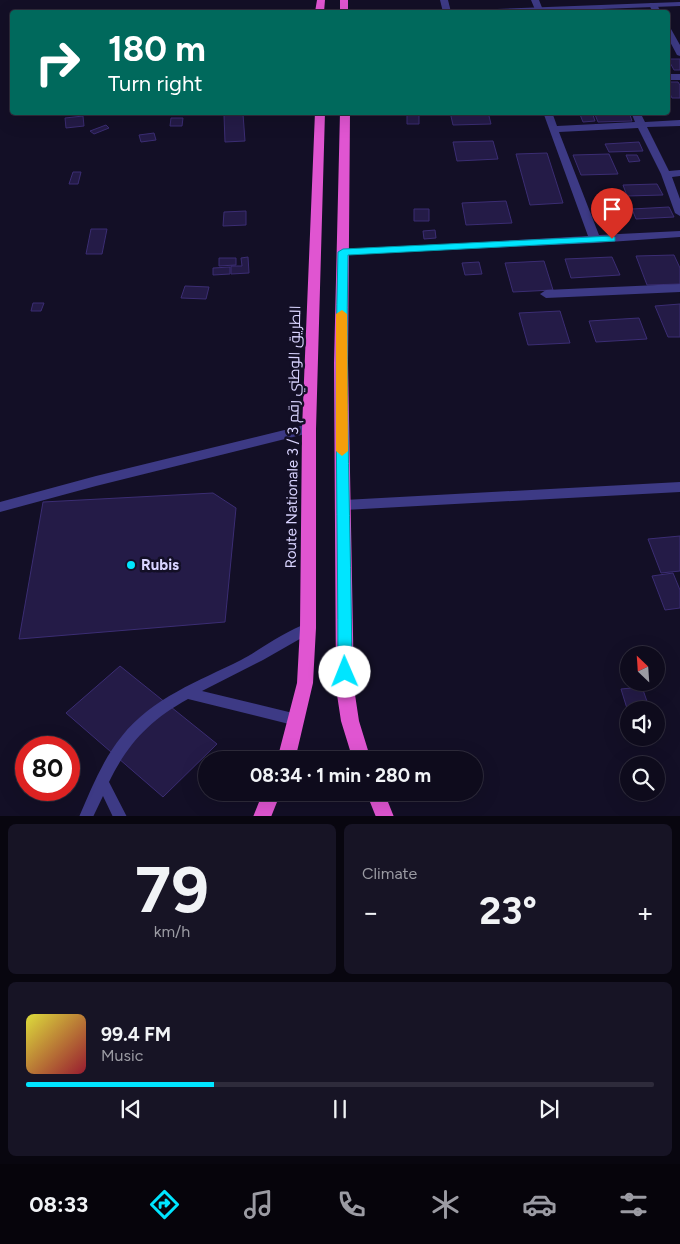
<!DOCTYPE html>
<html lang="en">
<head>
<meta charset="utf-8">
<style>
  :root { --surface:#0e0b1c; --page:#171425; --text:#f1f3f6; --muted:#9b9ba3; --line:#2e2b3b; --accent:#00e5ff }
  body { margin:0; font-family:Figtree,Cairo,sans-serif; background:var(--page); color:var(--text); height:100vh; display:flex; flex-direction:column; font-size:19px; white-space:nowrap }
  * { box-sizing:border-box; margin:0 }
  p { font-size:16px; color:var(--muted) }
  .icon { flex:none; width:28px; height:28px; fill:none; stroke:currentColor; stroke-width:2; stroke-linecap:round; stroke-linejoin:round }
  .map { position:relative; height:816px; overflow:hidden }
  .drawer { display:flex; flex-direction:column; gap:8px; padding:8px; background:#08060f; flex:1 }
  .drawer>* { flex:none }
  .hud { position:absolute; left:10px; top:10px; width:660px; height:105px; border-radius:5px; box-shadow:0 5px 20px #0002,0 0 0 1px var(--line); background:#00695c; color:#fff; overflow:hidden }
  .needle { width:32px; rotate:335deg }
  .buttons { position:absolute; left:620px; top:646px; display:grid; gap:10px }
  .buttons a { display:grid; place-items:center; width:45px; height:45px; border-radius:50%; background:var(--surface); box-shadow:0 5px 20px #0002,0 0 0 1px var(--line); font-size:25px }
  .speed { position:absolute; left:15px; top:736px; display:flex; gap:10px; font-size:25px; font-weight:700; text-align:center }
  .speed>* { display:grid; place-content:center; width:65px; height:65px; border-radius:50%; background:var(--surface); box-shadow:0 5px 20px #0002,0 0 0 1px var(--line); line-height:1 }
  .speed .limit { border:8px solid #d22; background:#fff; color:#111 }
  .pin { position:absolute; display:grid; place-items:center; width:42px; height:42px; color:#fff; margin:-51px -21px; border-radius:50% 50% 50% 0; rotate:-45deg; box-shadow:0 0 5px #0007 }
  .pin .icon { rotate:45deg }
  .me { position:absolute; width:55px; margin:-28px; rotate:359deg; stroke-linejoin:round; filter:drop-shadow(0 0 4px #0008) }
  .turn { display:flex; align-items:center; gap:18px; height:105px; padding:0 15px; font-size:22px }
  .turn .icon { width:65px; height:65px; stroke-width:2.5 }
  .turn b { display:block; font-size:35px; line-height:42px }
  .big { font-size:38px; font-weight:700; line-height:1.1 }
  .drawer .tile { flex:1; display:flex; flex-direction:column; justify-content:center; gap:8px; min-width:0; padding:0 18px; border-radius:8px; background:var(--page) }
  .drawer .dial { align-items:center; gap:0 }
  .dial b { font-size:65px; line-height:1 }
  .song { display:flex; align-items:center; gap:15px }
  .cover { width:60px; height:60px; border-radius:8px; background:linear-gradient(135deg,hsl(60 70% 55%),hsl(350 70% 35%)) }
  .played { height:5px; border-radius:2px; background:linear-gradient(90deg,var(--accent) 30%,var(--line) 30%) }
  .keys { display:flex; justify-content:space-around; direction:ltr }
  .heat { display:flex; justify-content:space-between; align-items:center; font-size:28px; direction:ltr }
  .drawer .tiles { flex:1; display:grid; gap:8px; grid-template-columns:1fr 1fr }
  .tile:last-child { grid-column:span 2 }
  .trip { position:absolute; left:198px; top:751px; width:285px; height:50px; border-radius:25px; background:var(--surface); box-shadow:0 5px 20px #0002,0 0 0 1px var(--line); font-weight:700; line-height:50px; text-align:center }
  .tab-bar { display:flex; height:80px; justify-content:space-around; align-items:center; background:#06040b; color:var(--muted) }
  .tab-bar .icon { width:35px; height:35px }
  .tab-bar .current { color:var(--accent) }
  .tab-bar b { font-size:22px; color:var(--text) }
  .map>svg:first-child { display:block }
  .building { fill:#241b47; stroke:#3b2d73 }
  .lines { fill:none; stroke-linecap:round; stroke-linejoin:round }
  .service { fill:#3d3a85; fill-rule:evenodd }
  .minor { fill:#3d3a85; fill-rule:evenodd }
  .tertiary { fill:#3d3a85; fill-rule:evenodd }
  .trunk { fill:#e055d1; fill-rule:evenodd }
  .route { fill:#00e5ff; stroke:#0095a6 }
  .slow { fill:#f59e0b }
  .poi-dot { fill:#00e5ff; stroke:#130f26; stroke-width:2 }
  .labels { text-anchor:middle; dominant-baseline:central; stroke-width:5; stroke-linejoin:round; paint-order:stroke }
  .street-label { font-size:15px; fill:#d9d4ff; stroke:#130f26 }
  .poi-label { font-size:15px; font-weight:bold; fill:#d9d4ff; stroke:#130f26; text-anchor:start }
</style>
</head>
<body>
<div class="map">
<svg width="680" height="817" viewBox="0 0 680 817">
  <rect width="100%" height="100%" fill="#130f26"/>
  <path class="building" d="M 668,59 L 680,59 L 680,70 L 674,70 Z
    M 668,82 L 678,82 L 680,85 L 680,98 L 672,98 L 668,90 Z
    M 407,112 L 419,112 L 419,124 L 407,124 Z
    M 450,112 L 488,112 L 491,124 L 453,125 Z
    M 579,112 L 592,112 L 595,121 L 583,122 Z
    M 594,112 L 629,112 L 632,121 L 598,122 Z
    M 243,114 L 245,141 L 225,142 L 224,115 Z
    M 83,116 L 84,126 L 66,128 L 65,118 Z
    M 171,118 L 183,118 L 182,126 L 170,126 Z
    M 106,125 L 109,128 L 94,134 L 90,131 Z
    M 154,133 L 156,140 L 141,142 L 139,135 Z
    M 493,141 L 498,159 L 457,161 L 453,142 Z
    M 639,142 L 643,151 L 609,152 L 605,144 Z
    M 547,153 L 563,203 L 530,205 L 516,154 Z
    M 609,154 L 618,174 L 581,175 L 573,155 Z
    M 626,155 L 637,155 L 640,161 L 629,162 Z
    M 73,172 L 81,172 L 78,184 L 69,184 Z
    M 657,184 L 663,195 L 627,196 L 623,185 Z
    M 506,201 L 512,223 L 466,225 L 462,203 Z
    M 669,207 L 674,217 L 636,219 L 632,209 Z
    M 414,209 L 429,209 L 429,221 L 414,221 Z
    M 246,211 L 246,225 L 223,226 L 224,212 Z
    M 91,229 L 107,229 L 102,254 L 86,254 Z
    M 435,230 L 436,238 L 424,239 L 423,231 Z
    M 674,255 L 680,268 L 680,284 L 647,285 L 636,256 Z
    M 248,257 L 249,273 L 231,274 L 231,266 L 242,266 L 241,258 Z
    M 612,257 L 620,275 L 571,278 L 565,259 Z
    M 219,258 L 236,258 L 236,265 L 219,266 Z
    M 544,261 L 553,290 L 513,292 L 505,263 Z
    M 479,262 L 482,274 L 465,275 L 462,263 Z
    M 230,267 L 230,274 L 213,275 L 213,268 Z
    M 185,286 L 209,287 L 206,299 L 181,298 Z
    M 33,303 L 44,303 L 41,311 L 31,311 Z
    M 680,304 L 680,337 L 668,337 L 655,306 Z
    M 560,311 L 570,343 L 528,345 L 519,313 Z
    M 639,318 L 647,339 L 596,342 L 589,321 Z
    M 213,493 L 236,508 L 225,622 L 19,639 L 43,502 Z
    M 680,536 L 680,571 L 661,573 L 648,539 Z
    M 673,573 L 680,590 L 680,608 L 665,610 L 652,576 Z
    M 120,666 L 217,744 L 163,797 L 66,713 Z
    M 642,687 L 650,710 L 629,710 L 629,715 L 621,689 Z"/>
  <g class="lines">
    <path class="service" d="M 308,623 L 312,624 L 314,628 L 312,632 L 263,660 L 202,691 L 297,714 L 301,716 L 303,720 L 301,724 L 297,726 L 188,699 C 150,720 128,743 109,782 L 127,817 L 113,817 L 103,796 L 93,817 L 79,817 C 91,789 103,759 122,736 C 152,698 199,681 241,660 C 261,649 287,630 308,623 Z"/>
    <path class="minor" d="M 440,0 L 448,0 L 451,12 L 443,12 Z
      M 531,0 L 539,0 L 543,10 L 542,12 L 536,12 Z
      M 650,3 L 656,3 L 661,12 L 653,12 L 649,5 Z
      M 668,28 L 671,29 L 680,45 L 680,56 L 677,55 L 668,38 Z
      M 668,74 L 680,74 L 680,80 L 668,80 Z
      M 543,112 L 552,112 L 557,126 L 635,122 L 631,112 L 640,112 L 645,122 L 680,120 L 680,126 L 647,127 L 669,171 L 680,170 L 680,176 L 672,177 L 680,199 L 680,216 L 675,213 L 661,174 L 638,128 L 559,132 L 599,235 L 680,231 L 680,237 L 595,243 L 339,255 L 338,253 L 339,251 L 343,250 L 588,236 Z
      M 680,284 L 680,292 L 546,298 L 540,294 L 546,290 Z
      M 309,424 L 313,426 L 315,429 L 313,432 L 96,486 L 0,512 L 0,502 L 96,476 Z
      M 680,482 L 680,492 L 344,510 L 339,509 L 337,505 L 339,501 L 344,500 Z"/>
    <path class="tertiary" d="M 680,2 L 680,6 L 522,12 L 467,12 L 471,10 Z"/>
    <path class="trunk" d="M 317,0 L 325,0 L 324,12 L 315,12 Z
      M 340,0 L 348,0 L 348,12 L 340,12 Z
      M 315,112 L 325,112 L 316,429 L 316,628 L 313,683 L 295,760 L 277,760 L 297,683 L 300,628 L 302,429 Z
      M 340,112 L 350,112 L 348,363 L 354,688 L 359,721 L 371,760 L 353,760 L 341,721 L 336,688 L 334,363 Z
      M 263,792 L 281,792 L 271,817 L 253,817 Z
      M 366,792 L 384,792 L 394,817 L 376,817 Z"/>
  </g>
  <path class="route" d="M 612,236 L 615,237 L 615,241 L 348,255 C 345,394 351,533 352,672 L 350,676 L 345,678 L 340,676 L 338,672 C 338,532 334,392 338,252 L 343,249 Z"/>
  <path class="slow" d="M 342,310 L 347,314 L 348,451 L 342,456 L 336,451 L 336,314 Z"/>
  <circle class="poi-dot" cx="131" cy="565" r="5"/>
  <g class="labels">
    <g class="street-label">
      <text transform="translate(293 437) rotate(-89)">Route Nationale 3 / الطريق الوطني رقم 3</text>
    </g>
    <g class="poi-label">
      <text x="141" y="565">Rubis</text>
    </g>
  </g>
</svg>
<div class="buttons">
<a><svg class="needle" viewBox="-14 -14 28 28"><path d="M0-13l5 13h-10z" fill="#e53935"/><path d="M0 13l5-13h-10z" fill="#9b9ba3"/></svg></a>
<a><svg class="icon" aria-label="sound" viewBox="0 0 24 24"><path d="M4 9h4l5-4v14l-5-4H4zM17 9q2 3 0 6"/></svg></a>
<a><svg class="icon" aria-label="search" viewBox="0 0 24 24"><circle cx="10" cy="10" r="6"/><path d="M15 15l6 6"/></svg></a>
</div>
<div class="speed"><div class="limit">80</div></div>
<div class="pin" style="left:612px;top:239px;background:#d93025"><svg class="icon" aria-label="arrive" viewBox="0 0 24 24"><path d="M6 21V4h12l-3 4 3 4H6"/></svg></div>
<svg class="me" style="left:345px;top:672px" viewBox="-20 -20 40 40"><circle r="19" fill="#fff"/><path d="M0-13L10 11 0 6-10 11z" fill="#00e5ff"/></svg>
<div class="trip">08:34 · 1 min · 280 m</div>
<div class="hud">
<div class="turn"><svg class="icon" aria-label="right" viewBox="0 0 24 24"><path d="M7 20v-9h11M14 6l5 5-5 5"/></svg><div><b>180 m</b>Turn right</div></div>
</div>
</div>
<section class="drawer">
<div class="tiles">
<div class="tile dial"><b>79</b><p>km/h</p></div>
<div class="tile"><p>Climate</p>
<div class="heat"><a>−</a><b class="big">23°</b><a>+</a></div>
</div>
<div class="tile">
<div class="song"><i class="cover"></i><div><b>99.4 FM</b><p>Music</p></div></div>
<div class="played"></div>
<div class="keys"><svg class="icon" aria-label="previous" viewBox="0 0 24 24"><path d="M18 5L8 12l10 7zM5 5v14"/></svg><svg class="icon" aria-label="pause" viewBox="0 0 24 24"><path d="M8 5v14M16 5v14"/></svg><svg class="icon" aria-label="next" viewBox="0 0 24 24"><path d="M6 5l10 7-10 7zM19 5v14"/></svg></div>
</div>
</div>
</section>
<nav class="tab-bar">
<b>08:33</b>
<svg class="icon current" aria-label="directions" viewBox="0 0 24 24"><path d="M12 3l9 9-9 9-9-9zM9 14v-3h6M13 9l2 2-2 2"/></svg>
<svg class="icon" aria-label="music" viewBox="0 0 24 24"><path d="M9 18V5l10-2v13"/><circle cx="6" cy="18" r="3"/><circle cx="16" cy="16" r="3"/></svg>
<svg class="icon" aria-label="phone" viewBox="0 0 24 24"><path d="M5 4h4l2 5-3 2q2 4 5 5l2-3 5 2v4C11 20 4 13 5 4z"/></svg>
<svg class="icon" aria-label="climate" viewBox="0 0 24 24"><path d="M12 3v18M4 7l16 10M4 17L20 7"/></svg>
<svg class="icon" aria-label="car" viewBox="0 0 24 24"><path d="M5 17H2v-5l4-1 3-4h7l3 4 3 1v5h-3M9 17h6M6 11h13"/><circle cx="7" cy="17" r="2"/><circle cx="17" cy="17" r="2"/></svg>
<svg class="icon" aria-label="filters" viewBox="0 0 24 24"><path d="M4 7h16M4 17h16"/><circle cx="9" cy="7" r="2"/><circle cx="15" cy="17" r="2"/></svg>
</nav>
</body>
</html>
